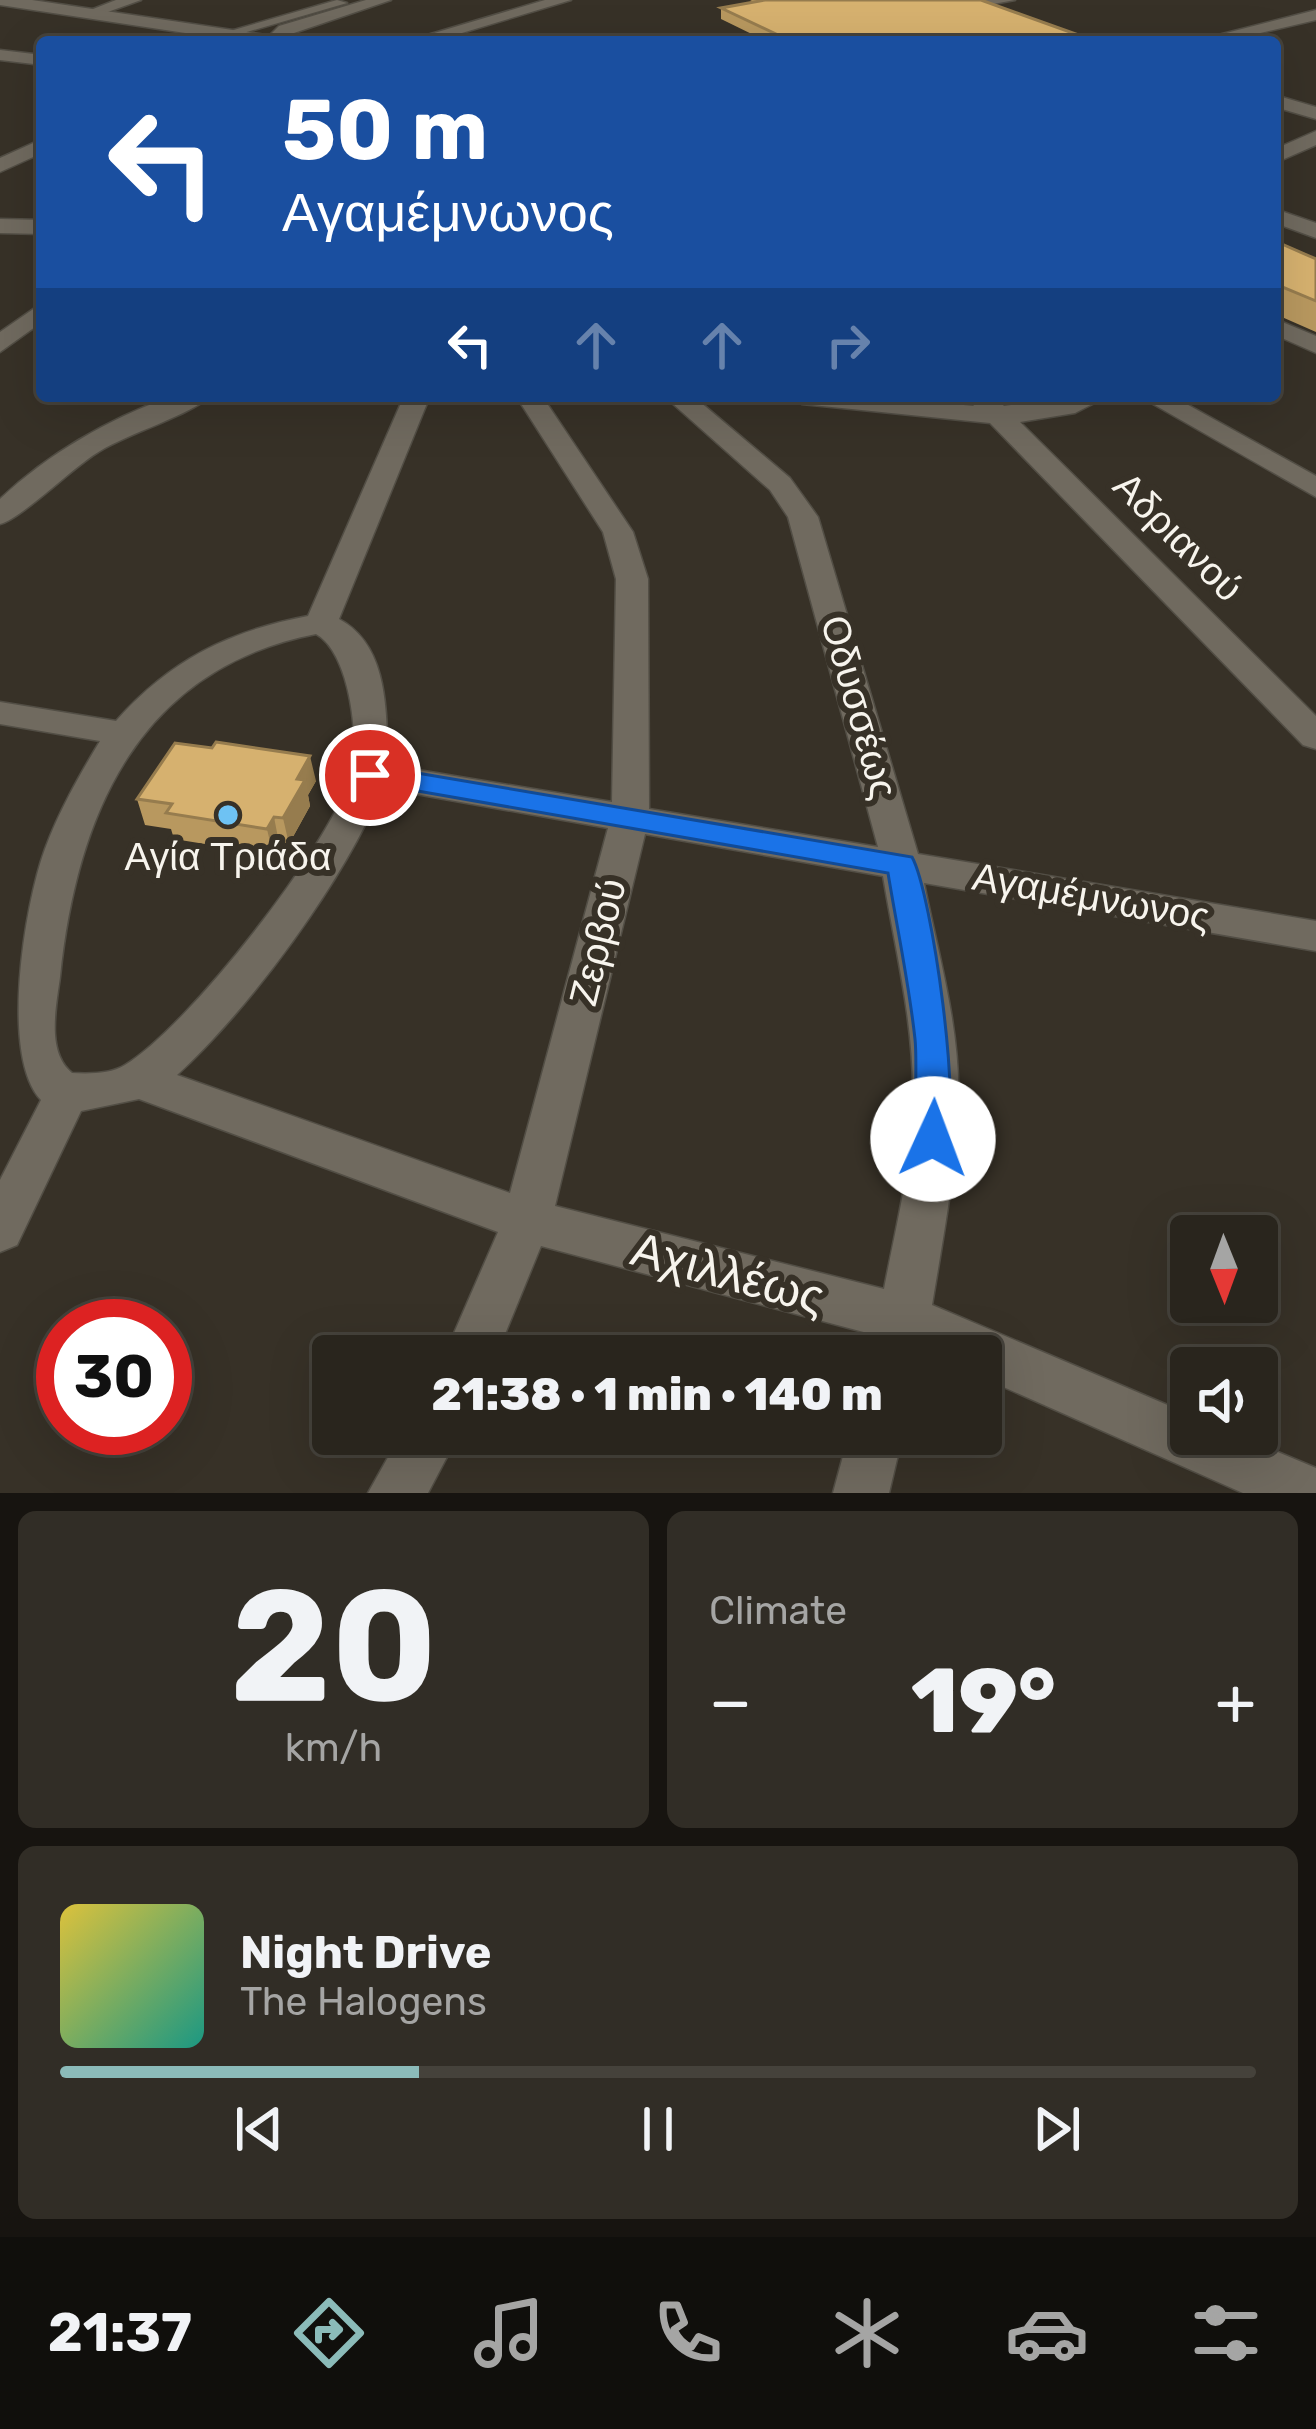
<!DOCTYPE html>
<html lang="en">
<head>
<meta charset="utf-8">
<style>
  :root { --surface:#29251d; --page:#312d26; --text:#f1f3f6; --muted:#a5a5a4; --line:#45423b; --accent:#8bbbb9 }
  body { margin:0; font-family:Rubik,sans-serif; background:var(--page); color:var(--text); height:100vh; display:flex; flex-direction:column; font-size:45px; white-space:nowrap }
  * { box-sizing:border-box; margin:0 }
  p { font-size:39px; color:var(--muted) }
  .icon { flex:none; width:66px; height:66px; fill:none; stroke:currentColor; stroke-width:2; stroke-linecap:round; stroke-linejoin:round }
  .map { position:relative; height:1493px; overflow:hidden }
  .panel { display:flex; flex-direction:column; gap:18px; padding:18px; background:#171410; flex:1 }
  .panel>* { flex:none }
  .banner { position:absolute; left:36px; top:36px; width:1245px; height:366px; border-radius:12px; box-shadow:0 12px 48px #0002,0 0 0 3px var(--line); background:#1a4fa0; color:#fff; overflow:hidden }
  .needle { width:78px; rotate:179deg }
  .controls { position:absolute; left:1170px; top:1215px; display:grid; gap:24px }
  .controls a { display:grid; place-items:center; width:108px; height:108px; border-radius:12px; background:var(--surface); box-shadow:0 12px 48px #0002,0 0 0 3px var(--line); font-size:60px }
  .speed { position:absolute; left:36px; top:1299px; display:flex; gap:24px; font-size:60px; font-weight:700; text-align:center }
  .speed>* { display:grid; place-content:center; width:156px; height:156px; border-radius:50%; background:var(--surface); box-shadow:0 12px 48px #0002,0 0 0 3px var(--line); line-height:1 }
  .speed .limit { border:18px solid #d22; background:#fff; color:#111 }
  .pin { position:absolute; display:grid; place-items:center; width:102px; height:102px; color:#fff; margin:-51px; border:6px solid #fff; border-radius:50%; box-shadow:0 3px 12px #0007 }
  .me { position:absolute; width:132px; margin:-66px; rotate:2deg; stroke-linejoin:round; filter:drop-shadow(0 0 9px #0008) }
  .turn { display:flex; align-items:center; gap:42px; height:252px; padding:0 48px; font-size:54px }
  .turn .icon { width:156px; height:156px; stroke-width:2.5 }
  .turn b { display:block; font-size:84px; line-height:102px }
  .lanes { display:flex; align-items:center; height:114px; padding:0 48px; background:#0003; justify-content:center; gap:60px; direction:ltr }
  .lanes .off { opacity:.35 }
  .big { font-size:90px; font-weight:800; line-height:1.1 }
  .panel .widget { flex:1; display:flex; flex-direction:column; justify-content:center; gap:18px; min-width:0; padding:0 42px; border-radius:18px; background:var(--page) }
  .panel .dial { align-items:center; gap:0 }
  .dial b { font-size:156px; line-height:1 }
  .song { display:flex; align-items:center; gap:36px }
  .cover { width:144px; height:144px; border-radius:18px; background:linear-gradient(135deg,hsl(50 70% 55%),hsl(170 70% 35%)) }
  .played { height:12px; border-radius:6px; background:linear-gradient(90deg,var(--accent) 30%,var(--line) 30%) }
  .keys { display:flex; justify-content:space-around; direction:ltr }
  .heat { display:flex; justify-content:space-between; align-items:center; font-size:66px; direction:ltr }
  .panel .tiles { flex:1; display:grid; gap:18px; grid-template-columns:1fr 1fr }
  .widget:last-child { grid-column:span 2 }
  .trip { position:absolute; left:312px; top:1335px; width:690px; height:120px; border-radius:12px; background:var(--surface); box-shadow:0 12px 48px #0002,0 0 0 3px var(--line); font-weight:800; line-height:120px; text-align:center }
  .menu { display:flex; height:192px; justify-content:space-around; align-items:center; background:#100f0c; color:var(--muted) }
  .menu .icon { width:84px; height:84px }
  .menu .current { color:var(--accent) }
  .menu b { font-size:54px; color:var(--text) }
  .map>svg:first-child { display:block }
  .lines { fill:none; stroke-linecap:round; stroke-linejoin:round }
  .pedestrian-casing { stroke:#524e45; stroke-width:3 }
  .minor-casing { stroke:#524e45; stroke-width:3 }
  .tertiary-casing { stroke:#524e45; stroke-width:3 }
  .pedestrian { fill:#706a5f; fill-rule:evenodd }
  .minor { fill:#706a5f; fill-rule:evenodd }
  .tertiary { fill:#706a5f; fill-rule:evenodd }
  .wall { fill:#b8985f }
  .shaded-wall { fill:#967c4e }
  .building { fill:#d6b16f; stroke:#967c4e; stroke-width:3 }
  .route { fill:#1a73e8; stroke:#114b97; stroke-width:3 }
  .poi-dot { fill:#6ec2f3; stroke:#373127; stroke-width:4.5 }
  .labels { text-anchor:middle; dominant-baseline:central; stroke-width:12; stroke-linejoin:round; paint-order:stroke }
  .street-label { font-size:39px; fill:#f7f4ed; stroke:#373127 }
  .poi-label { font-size:39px; fill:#f7f4ed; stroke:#373127 }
  .near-street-label { font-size:48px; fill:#f7f4ed; stroke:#373127 }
</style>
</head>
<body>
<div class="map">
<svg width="1316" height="1493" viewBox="0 0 1316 1493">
  <rect width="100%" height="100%" fill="#373127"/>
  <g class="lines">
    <defs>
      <path id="pedestrian" d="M 337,0 L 347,3 L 226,38 L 220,34 Z"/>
      <path id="minor" d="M 116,0 L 141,0 L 91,18 L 83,13 Z
        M 366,0 L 391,0 L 291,34 L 282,42 L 263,42 L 279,26 Z
        M 545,0 L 571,0 L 432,42 L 404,42 Z
        M 982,0 L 1015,0 L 982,6 Z
        M 1316,10 L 1316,20 L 1222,42 L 1191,42 Z
        M 0,50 L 42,55 L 42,65 L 0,60 Z
        M 1275,95 L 1316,107 L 1316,119 L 1275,107 Z
        M 1316,131 L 1316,145 L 1275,163 L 1275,149 Z
        M 42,139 L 42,153 L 0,172 L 0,158 Z
        M 0,219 L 42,220 L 42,234 L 0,233 Z
        M 42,303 L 42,322 L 0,352 L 0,332 Z
        M 1275,319 L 1316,336 L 1316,353 L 1275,335 Z
        M 172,396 L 210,396 C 193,414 127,434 100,451 C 74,466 21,519 0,524 L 0,499 C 49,453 109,419 172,396 Z
        M 404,396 L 430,396 L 339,619 C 390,646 386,715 388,765 L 612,802 L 616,579 L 603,532 L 516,396 L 542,396 L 633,532 L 648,579 L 649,809 L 878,847 L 788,517 L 770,490 L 664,396 L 693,396 L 790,478 L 818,517 L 918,854 L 1316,921 L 1316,951 L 924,883 C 938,954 961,1030 958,1103 C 956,1171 943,1238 932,1305 L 1191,1415 L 1191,1434 L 1235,1434 L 1316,1468 L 1316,1493 L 1243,1493 L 981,1377 L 981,1356 L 924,1352 L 923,1356 L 871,1356 L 875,1335 L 541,1246 L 496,1356 L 444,1356 L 498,1232 L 139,1099 L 81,1111 L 17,1245 L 0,1252 L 0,1180 L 41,1100 C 0,1057 24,906 45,849 C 59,811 79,776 100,741 L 0,724 L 0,702 L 116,721 C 170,660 229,631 308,616 ZM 316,634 C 350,652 361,743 350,778 C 328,848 188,1027 125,1065 C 111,1074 88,1074 72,1073 C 46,1052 56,1007 60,977 C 77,812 140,668 316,634 ZM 382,788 L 608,828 L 510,1193 L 177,1075 C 250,1008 345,880 382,788 ZM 645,834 L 883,876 C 895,948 914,1023 913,1097 C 913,1161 896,1226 884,1289 L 555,1206 Z
        M 789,396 L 867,396 L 974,406 L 966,396 L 994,396 L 1004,406 L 1070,396 L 1108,396 L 1075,413 L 1020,422 L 1316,716 L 1316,749 L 1303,745 L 990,423 L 802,404 Z
        M 1139,396 L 1172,396 L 1316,476 L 1316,497 Z
        M 401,1434 L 459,1434 L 428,1493 L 368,1493 Z
        M 849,1434 L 903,1434 L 889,1493 L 833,1493 Z"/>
      <path id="tertiary" d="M 0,0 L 32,0 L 279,37 L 288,42 L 245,42 L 0,5 Z
        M 1275,209 L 1316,223 L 1316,238 L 1275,223 Z"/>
    </defs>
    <use href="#pedestrian" class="pedestrian-casing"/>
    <use href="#minor" class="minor-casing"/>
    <use href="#tertiary" class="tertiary-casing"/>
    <use href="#pedestrian" class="pedestrian"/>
    <use href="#minor" class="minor"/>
    <use href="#tertiary" class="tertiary"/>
  </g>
  <path class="wall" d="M 750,0 L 981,0 L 1098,42 L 768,42 L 721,19 L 721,8 L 754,2 Z
    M 1275,241 L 1316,259 L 1316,332 L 1275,314 Z
    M 316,781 L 308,795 L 310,806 L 289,844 L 279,843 L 273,855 L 174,839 L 171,829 L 145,825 L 137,799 Z"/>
  <path class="shaded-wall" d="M 310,756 L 316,781 L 308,795 L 310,806 L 289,844 L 283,818 L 297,779 Z
    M 274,817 L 279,843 L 273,855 L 267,829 Z"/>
  <path class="building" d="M 765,0 L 981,0 L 1098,42 L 793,42 L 721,8 Z
    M 1275,241 L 1316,259 L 1316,301 L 1275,284 Z
    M 216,742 L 310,756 L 297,779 L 305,780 L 283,818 L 274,817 L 267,829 L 166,813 L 172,804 L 137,799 L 175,743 L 212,748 Z"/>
  <path class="route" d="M 370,765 L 912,857 C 932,893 963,1113 945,1149 L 933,1154 L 920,1149 C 912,1132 918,1065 915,1039 C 909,983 897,928 888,873 L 360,781 L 356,775 L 360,768 Z"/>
  <circle class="poi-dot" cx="228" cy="815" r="12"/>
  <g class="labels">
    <g class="street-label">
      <text transform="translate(1178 537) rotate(45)">Αδριανού</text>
      <text transform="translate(859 707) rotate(74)">Οδυσσέως</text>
      <text transform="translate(1091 897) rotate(10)">Αγαμέμνωνος</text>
      <text transform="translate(598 942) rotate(-76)">Ζερβού</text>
    </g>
    <g class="poi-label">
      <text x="228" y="857">Αγία Τριάδα</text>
    </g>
    <g class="near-street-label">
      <text transform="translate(728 1273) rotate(15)">Αχιλλέως</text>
    </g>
  </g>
</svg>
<div class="controls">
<a><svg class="needle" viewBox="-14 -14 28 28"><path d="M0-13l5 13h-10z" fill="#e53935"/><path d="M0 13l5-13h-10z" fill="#a5a5a4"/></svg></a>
<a><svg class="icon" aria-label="sound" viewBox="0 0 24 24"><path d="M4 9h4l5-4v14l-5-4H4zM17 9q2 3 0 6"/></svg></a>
</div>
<div class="speed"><div class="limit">30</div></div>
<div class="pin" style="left:370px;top:775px;background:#d93025"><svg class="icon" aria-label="arrive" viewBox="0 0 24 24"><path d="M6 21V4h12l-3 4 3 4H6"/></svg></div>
<svg class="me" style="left:933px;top:1139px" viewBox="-20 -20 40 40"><circle r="19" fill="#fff"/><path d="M0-13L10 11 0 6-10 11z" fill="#1a73e8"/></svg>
<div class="trip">21:38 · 1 min · 140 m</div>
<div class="banner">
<div class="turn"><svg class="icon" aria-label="left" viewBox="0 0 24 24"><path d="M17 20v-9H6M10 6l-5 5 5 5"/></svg><div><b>50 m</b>Αγαμέμνωνος</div></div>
<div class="lanes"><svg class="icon" aria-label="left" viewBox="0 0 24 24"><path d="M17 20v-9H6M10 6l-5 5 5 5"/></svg><svg class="icon off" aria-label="ahead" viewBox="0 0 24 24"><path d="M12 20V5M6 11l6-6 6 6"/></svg><svg class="icon off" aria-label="ahead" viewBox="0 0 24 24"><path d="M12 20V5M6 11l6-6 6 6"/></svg><svg class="icon off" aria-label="right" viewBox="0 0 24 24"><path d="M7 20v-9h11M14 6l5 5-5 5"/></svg></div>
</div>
</div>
<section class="panel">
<div class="tiles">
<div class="widget dial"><b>20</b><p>km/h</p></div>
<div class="widget"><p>Climate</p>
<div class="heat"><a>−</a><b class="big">19°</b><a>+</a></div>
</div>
<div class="widget">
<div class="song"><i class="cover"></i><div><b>Night Drive</b><p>The Halogens</p></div></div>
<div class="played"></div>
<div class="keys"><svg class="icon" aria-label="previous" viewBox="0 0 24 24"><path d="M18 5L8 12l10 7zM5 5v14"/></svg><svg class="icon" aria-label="pause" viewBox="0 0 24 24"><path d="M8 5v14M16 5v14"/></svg><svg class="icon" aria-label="next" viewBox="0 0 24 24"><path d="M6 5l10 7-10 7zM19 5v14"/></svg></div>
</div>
</div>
</section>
<nav class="menu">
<b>21:37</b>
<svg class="icon current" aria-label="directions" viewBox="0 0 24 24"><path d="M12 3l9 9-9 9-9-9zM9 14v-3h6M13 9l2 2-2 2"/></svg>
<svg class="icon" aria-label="music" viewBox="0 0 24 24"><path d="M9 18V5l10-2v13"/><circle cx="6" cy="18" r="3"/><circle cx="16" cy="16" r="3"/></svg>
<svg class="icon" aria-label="phone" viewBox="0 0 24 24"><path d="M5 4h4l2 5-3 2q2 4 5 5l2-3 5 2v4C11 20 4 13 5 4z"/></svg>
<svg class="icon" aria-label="climate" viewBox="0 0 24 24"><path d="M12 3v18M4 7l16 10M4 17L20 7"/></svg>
<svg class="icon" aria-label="car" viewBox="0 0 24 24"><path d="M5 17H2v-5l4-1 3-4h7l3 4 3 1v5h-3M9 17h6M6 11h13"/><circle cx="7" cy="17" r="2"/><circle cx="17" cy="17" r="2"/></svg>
<svg class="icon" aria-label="filters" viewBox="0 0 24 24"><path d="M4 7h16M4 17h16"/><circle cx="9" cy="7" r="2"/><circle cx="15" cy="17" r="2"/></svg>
</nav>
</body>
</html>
